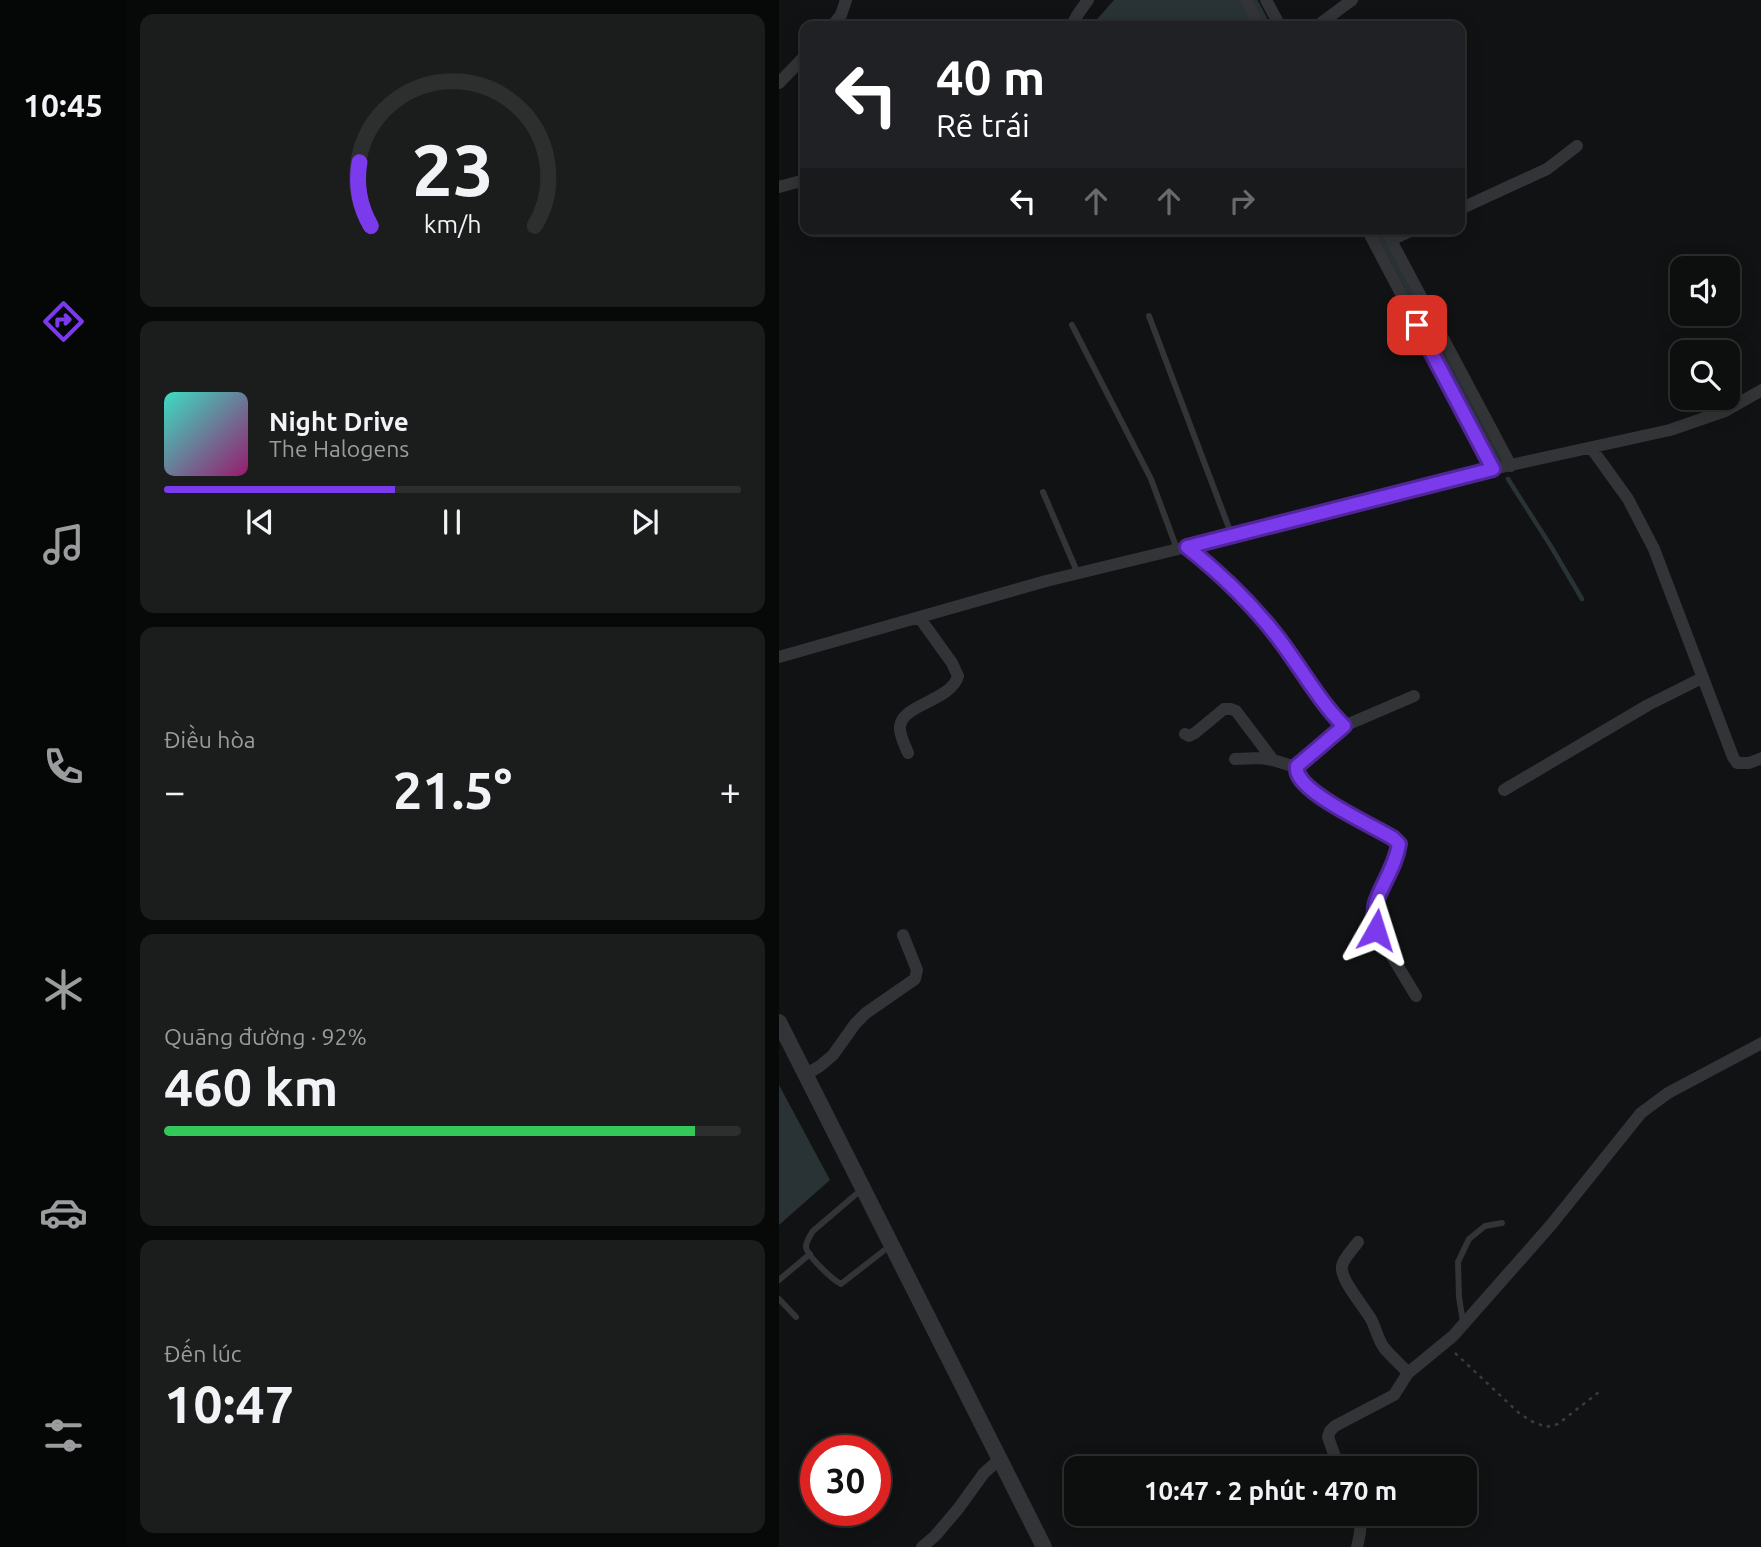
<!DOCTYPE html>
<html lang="vi">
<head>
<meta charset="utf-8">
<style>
  :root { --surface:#0d0e0e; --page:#1b1c1c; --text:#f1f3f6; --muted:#9a9c9e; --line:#2d2e2e; --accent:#7c3aed }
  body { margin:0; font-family:Ubuntu,sans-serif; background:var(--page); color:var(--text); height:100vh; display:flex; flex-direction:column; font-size:26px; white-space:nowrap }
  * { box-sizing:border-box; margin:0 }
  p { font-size:23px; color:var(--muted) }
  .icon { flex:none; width:38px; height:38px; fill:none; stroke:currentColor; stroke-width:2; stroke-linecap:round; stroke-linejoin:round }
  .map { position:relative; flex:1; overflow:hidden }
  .side { display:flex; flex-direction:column; gap:14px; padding:14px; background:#070808; width:653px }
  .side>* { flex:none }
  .banner { position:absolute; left:21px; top:21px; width:665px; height:214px; border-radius:14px; box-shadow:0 4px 18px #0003,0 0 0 2px var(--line); background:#202124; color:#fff; overflow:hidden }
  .tools { position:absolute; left:891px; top:256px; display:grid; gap:14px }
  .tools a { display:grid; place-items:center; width:70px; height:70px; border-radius:14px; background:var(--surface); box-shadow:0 4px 18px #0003,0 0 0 2px var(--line); font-size:35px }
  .speed { position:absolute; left:21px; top:1435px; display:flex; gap:14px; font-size:35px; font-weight:700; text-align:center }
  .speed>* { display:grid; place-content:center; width:91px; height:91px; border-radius:50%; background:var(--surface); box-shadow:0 4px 18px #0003,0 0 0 2px var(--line); line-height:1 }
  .speed .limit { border:10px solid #d22; background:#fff; color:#111 }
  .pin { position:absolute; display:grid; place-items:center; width:60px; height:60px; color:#fff; margin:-30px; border-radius:14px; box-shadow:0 4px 10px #0006 }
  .me { position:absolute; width:77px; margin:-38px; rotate:6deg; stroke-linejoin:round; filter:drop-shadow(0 0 5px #0008) }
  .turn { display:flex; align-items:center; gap:24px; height:147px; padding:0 21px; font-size:32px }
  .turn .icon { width:91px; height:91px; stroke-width:2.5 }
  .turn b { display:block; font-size:49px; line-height:60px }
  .lanes { display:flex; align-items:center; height:66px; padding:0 21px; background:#0003; justify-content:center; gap:35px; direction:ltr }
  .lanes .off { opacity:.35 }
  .big { font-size:52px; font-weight:700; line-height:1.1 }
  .side .tile { flex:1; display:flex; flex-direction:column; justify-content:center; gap:10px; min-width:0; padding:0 24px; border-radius:14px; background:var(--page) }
  .side .dial { align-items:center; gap:0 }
  .dial svg { height:182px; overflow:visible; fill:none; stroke:var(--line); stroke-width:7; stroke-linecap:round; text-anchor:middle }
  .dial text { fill:var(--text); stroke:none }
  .song { display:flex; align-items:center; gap:21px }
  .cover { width:84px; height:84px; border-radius:10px; background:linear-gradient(135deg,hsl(170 70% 55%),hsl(320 70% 35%)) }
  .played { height:7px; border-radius:4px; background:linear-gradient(90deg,var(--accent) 40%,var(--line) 40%) }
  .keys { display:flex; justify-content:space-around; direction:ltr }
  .heat { display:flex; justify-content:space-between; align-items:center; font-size:38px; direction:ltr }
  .charge { height:10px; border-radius:5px; background:linear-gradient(90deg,#34c759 92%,var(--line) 0) }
  .trip { position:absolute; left:285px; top:1456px; width:413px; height:70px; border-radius:14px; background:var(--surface); box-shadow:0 4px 18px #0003,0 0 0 2px var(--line); font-weight:700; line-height:70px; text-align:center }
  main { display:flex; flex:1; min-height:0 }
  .dock { display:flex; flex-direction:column; width:126px; justify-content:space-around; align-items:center; background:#050606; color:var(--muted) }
  .dock .icon { width:49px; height:49px }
  .dock .on { color:var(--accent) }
  .dock b { font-size:32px; color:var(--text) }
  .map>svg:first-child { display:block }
  .water { fill:#293235 }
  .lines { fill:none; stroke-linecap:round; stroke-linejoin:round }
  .stream { stroke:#293235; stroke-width:4.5 }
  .path { stroke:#393b3e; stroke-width:2.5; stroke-dasharray:3.5 5; stroke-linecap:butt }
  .service { stroke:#333437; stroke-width:6 }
  .minor { stroke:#333437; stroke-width:12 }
  .tertiary { stroke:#333437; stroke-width:16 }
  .route-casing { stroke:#51269a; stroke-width:18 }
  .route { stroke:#7c3aed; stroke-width:12 }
</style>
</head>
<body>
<main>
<nav class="dock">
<b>10:45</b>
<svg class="icon on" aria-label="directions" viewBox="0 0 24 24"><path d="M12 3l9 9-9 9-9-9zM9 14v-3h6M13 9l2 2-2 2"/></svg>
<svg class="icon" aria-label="music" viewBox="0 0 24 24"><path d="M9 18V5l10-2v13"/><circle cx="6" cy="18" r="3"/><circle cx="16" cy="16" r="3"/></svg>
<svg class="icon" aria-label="phone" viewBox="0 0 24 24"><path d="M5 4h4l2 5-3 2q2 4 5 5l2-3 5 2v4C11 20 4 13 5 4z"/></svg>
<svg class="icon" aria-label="climate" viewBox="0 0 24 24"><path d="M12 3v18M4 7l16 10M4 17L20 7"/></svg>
<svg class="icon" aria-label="car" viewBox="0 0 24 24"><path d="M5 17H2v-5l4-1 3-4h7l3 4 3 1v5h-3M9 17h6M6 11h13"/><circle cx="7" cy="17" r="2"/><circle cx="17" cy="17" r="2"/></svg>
<svg class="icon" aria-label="filters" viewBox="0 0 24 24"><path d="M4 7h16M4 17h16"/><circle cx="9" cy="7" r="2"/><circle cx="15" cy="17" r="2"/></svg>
</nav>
<section class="side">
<div class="tile dial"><svg viewBox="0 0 100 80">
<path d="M14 69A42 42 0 1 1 86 69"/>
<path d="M14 69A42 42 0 0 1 9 41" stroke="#7c3aed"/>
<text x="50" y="56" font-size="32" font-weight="700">23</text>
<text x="50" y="72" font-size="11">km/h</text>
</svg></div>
<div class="tile">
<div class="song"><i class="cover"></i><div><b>Night Drive</b><p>The Halogens</p></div></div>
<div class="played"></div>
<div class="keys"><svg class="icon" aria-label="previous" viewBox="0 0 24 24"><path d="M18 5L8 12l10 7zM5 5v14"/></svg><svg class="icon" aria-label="pause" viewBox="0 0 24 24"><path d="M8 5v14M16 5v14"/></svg><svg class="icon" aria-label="next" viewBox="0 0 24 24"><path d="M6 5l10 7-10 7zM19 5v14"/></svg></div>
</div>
<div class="tile"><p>Điều hòa</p>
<div class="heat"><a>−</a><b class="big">21.5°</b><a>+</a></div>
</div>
<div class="tile"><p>Quãng đường · 92%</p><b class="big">460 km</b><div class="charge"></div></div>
<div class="tile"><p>Đến lúc</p><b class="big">10:47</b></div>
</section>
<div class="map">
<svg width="983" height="1547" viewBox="0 0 983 1547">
  <rect width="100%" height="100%" fill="#111213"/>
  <path class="water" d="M 335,0 L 464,0 L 477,26 L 312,26 Z
    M 0,1085 L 51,1180 L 0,1225 Z"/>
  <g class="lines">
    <path class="stream" d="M 476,0 L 490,26
      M 597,229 L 721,463
      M 729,479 L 773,548 L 803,599"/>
    <path class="path" d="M 676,1353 L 740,1413 L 752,1421 L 767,1427 L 779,1424 L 820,1392"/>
    <path class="service" d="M 370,316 L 453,536
      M 293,325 L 372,479 L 398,549
      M 264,492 L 299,574
      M 82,1190 L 34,1231 C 31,1236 27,1241 27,1247 C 28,1256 54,1280 62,1284 L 112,1245
      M 0,1280 L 31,1254
      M 0,1299 L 17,1317
      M 684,1322 L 680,1297 L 679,1262 L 690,1239 L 706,1226 L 723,1223"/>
    <path class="minor" d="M 467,0 L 481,26
      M 487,0 L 501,26
      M 53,26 L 62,15 L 67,0
      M 292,26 L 299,14 L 309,0
      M 538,26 L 573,0
      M 0,83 L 26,56
      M 0,187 L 26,180
      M 681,209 L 768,169 L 798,146
      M 588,229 L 714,469
      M 606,229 L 732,466
      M 612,240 L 635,229
      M 813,449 L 849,499 L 875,549 L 954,757 L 958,763 L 970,763 L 983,758
      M 408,547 C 442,574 474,605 500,639 C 522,668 540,701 565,726
      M 0,657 L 267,581 L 453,536 L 714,469 L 891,430 L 946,411 L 983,390
      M 635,696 L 565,726 L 518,766 C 518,771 517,771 520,776 C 531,797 592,825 614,838 L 620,844 C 616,865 604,882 597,902 C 594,911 596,921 597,930 L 637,996
      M 406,734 L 410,736 L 416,733 L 445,709 L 452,709 L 457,711 L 494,760 L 510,765 L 518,766
      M 129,753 C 126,745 120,735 121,726 C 124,704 172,701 179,676 L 173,663 L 140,617
      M 456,759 L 482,758 L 494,760
      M 725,790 L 869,705 L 923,678
      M 26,1075 L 41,1066 L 54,1055 L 76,1024 L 87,1013 L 136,979 L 138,970 L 124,935
      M 579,1242 C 574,1249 565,1257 563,1266 C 561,1280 584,1305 592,1319 C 597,1328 599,1341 606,1349 C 613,1357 622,1365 629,1373
      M 560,1468 L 549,1437 L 551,1431 L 556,1426 L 615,1395 L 629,1373 L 674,1336 L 772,1225 L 862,1113 L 889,1093 L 983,1043
      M 143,1547 L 156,1536 L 179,1509 L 205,1473 L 221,1459
      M 578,1547 C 581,1535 583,1525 579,1514"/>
    <path class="tertiary" d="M 0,1022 L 265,1547"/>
  </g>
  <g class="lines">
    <defs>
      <path id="route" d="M 597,930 C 596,921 594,911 597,902 C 604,882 617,865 620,844 L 614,838 C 592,825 531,797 520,776 C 517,771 518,771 518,766 L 565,726 C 540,701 522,668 500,639 C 474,605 442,574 408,547 L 714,469 L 638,325"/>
    </defs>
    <use href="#route" class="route-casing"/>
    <use href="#route" class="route"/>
  </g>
</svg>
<div class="tools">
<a><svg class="icon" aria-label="sound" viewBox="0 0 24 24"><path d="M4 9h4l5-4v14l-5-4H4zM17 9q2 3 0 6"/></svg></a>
<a><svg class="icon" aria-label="search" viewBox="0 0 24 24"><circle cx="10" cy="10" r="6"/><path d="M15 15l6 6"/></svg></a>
</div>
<div class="speed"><div class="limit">30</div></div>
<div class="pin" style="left:638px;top:325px;background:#d93025"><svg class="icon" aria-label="arrive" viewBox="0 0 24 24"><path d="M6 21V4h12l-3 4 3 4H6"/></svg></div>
<svg class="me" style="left:597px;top:930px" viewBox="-20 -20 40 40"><path d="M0-17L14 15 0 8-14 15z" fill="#7c3aed" stroke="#fff" stroke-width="4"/></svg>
<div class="trip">10:47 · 2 phút · 470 m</div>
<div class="banner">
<div class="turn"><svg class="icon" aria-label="left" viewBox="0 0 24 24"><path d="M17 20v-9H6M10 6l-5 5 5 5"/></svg><div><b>40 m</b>Rẽ trái</div></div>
<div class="lanes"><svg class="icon" aria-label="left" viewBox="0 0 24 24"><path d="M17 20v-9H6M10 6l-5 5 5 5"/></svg><svg class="icon off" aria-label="ahead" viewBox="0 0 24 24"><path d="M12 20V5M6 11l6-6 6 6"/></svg><svg class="icon off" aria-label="ahead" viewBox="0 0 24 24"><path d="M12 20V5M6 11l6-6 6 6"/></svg><svg class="icon off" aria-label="right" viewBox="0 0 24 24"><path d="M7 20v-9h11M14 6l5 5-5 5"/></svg></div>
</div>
</div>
</main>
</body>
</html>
